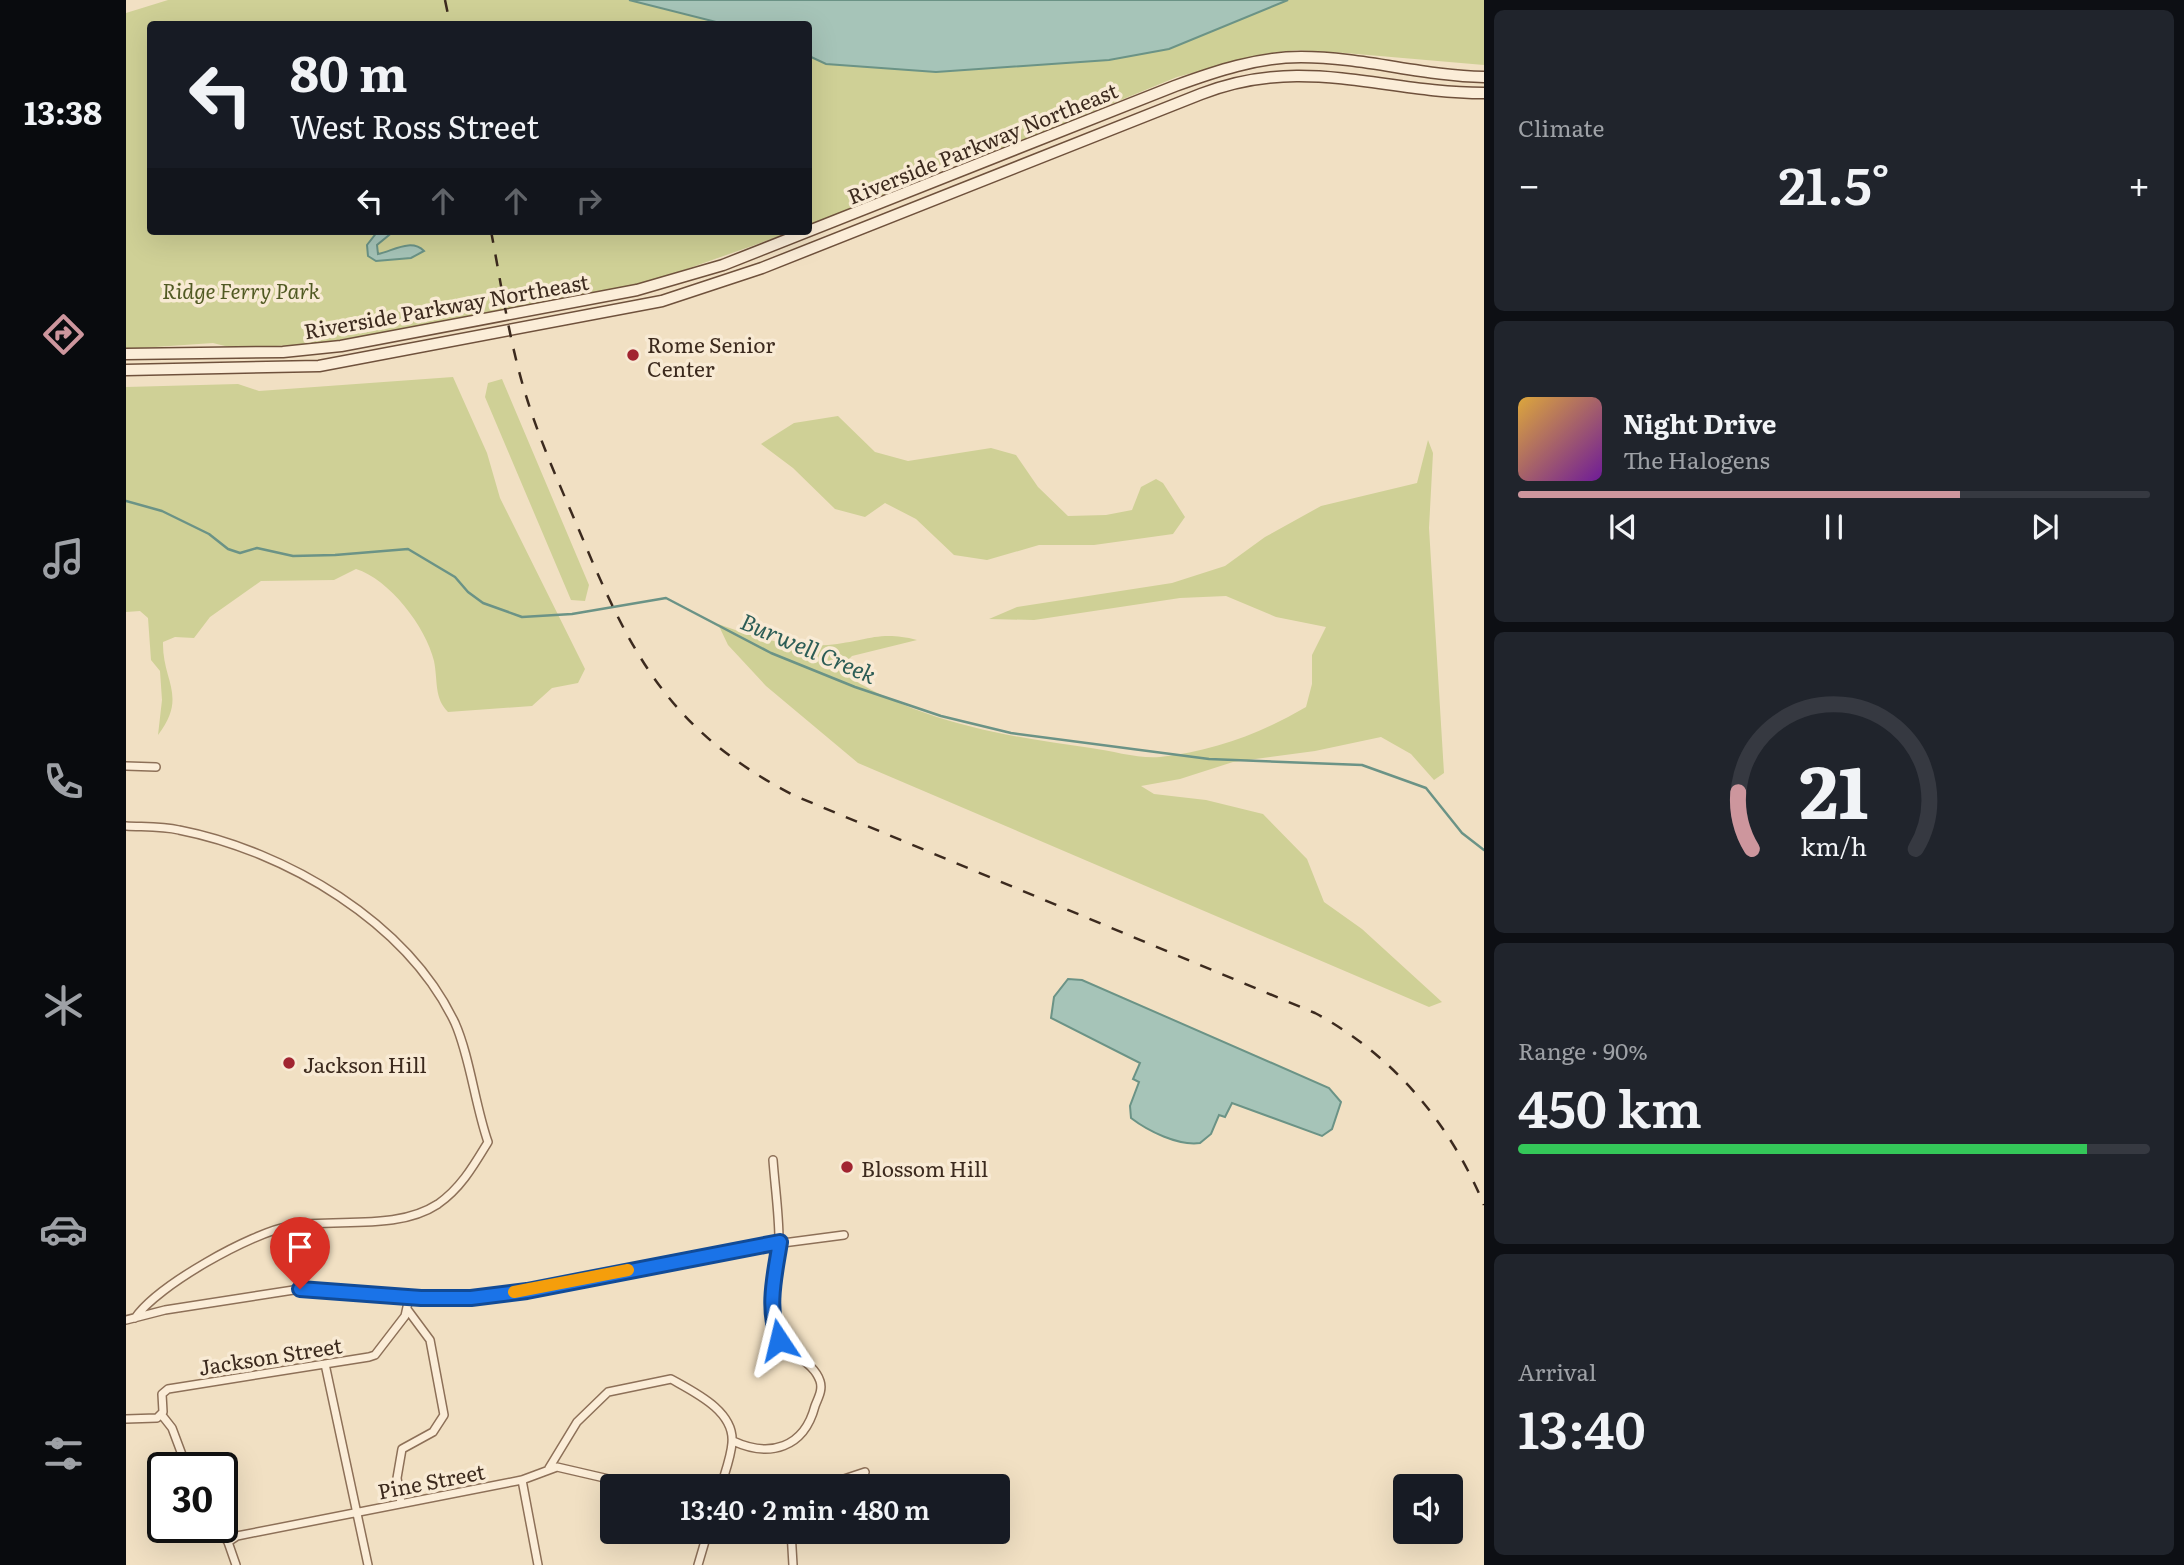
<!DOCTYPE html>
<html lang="en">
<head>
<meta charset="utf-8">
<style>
  :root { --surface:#171b24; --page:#20242c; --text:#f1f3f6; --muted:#9ea1a6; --line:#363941; --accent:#cd969d }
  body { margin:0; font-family:Literata,serif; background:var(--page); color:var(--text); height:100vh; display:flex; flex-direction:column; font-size:26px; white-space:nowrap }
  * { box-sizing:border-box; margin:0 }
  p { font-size:23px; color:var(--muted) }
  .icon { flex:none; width:38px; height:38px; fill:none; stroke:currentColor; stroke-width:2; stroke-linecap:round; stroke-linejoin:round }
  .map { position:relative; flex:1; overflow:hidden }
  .panel { display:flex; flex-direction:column; gap:10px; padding:10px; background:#0d0f14; width:700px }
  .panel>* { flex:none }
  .banner { position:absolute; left:21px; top:21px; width:665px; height:214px; border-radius:7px; box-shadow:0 7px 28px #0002; background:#171b24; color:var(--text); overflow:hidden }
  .fabs { position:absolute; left:1267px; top:1474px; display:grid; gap:14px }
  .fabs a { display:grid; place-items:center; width:70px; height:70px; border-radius:7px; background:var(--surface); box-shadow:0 7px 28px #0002; font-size:35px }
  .speed { position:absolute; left:21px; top:1452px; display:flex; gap:14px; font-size:35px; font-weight:700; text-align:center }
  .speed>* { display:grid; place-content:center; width:91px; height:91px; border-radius:50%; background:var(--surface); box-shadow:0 7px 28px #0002; line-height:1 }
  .speed .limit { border:4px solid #111; border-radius:10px; background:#fff; color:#111 }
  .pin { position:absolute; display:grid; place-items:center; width:60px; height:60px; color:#fff; margin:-72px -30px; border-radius:50% 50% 50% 0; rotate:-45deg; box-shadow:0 0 7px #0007 }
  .pin .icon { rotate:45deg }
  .me { position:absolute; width:77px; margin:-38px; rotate:350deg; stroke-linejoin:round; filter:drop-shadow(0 0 5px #0008) }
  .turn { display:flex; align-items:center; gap:24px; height:147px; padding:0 28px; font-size:32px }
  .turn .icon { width:91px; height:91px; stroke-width:2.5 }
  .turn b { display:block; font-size:49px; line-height:60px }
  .lanes { display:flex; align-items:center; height:66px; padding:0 28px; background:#0003; justify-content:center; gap:35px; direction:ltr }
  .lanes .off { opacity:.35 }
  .big { font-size:52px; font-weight:600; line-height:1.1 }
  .panel .tile { flex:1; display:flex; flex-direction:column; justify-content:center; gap:10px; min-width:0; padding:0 24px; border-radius:10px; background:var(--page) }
  .panel .dial { align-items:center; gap:0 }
  .dial svg { height:182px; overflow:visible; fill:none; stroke:var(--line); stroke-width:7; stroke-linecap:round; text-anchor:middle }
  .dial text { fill:var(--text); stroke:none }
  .song { display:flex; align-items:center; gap:21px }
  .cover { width:84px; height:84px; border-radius:10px; background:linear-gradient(135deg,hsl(40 70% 55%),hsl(280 70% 35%)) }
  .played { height:7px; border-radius:4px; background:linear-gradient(90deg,var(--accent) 70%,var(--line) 70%) }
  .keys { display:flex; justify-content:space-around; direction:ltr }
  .heat { display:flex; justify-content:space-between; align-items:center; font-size:38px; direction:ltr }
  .charge { height:10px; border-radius:5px; background:linear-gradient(90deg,#34c759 90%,var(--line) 0) }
  .trip { position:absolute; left:474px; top:1474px; width:410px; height:70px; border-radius:7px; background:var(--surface); box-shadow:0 7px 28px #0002; font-weight:600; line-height:70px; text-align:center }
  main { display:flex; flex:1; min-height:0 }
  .dock { display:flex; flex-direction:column; width:126px; justify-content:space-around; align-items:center; background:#090b0e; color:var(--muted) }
  .dock .icon { width:49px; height:49px }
  .dock .current { color:var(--accent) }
  .dock b { font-size:32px; color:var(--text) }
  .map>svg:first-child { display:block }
  .green { fill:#cfd096 }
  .water { fill:#a6c4b8; stroke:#6b9386; stroke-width:2 }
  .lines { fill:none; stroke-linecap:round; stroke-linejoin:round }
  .stream { stroke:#6b9386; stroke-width:2.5 }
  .minor-casing { stroke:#8d7058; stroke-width:10 }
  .secondary-casing { stroke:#6f513c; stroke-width:13 }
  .minor { stroke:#fbedd8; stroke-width:7 }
  .secondary { stroke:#fbedd8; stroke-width:10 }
  .rail { stroke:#3c2a1e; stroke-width:2.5; stroke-dasharray:12 12; stroke-linecap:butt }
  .route-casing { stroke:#114b97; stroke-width:18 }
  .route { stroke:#1a73e8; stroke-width:12 }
  .slow { stroke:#f59e0b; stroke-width:12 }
  .poi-dot { fill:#a12430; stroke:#f8ead4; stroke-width:2.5 }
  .labels { text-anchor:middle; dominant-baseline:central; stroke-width:7; stroke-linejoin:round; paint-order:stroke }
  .street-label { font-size:21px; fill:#3c2a1e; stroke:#f8ead4 }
  .park-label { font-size:21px; font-style:italic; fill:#515a23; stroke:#f8ead4 }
  .poi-label { font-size:21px; fill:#3c2a1e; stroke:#f8ead4; text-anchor:start }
  .water-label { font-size:23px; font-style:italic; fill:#2c5d56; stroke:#f8ead4 }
</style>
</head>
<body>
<main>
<nav class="dock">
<b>13:38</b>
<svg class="icon current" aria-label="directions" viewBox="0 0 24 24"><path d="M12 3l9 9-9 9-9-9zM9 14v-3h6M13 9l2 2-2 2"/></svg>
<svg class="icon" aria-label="music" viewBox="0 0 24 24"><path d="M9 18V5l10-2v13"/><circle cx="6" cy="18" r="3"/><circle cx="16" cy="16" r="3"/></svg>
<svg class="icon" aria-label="phone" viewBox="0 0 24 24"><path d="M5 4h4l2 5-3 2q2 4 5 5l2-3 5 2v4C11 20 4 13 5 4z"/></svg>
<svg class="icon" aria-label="climate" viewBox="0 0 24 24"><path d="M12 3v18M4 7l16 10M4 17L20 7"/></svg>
<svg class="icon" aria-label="car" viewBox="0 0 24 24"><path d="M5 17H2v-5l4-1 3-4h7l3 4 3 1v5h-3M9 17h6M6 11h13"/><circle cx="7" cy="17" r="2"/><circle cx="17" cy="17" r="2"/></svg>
<svg class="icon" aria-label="filters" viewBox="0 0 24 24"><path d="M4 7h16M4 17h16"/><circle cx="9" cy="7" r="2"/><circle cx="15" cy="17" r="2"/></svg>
</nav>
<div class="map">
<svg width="1358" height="1565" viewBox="0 0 1358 1565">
  <rect width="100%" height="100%" fill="#f1e0c3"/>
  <path class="green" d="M 42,0 L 502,0 L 598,24 L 24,24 L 24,231 L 668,231 L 527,281 L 240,337 L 171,345 L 107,348 L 87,343 L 0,349 L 0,13 Z
    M 1162,0 L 1358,0 L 1358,65 L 1219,53 L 1171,50 L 1138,54 L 1051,77 L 858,156 L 835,161 L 788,183 L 683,226 L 683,56 L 700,64 L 810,72 L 983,60 L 1043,49 Z
    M 327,377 L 361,453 L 374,498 L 459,669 L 452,683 L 426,688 L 406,706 L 322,712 C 308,698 312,681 308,661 C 300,627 263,579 230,569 L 208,580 L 135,581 L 84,617 L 68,638 L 49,637 L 37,642 C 36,681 62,696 32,735 L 36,700 L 34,671 L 25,660 L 22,618 L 14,611 L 0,612 L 0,387 L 112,384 L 133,391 Z
    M 376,379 L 463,585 L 459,601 L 445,600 L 359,397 L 362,383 Z
    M 712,416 L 749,452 L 782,461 L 865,448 L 890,455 L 912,487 L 942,516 L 980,515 L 1006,510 L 1015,487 L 1030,479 L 1037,483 L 1059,517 L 1047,534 L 968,545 L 913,545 L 861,560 L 828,555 L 790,519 L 759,503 L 739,517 L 709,509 L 667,468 L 635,444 L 668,423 Z
    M 1302,440 L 1307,453 L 1303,528 L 1318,773 L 1308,780 L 1285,754 L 1255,737 L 1189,751 L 1107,762 L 1054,779 L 1015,786 L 1028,794 L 1080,800 L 1137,814 L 1181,859 L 1198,902 L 1236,929 L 1316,1002 L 1303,1007 L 732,763 L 640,686 L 602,645 L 592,624 C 628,637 662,648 702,645 C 739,642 752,630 791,640 L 726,656 L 712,670 C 788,721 876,736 965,748 C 987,751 1013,759 1034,757 C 1087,751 1134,734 1180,707 L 1186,684 L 1186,655 L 1200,627 L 1150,617 L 1100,596 L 1054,598 L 908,620 L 863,619 L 891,607 L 1046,583 L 1099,566 L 1139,537 L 1195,506 L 1291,483 Z"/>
  <path class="water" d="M 503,0 L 1162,0 L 1043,49 L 983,60 L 810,72 L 700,64 L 683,56 L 682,24 L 598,24 Z
    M 252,231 L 268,231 L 251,245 L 252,254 C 267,251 285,238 298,251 L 285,258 L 250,261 L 242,256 L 241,245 Z
    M 942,979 L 956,980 L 1203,1088 L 1215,1102 L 1206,1129 L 1196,1136 L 1106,1103 L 1099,1117 L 1093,1115 L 1085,1134 L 1074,1143 C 1052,1146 1022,1131 1005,1118 L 1004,1106 L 1013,1082 L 1007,1079 L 1014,1063 L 925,1018 L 928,997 Z"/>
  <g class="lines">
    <path class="stream" d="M 0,501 L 36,511 L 83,534 L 102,549 L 114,553 L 131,548 L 167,556 L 209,555 L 282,549 L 329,577 L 342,592 L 357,603 L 396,617 L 446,614 L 540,598 L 645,653 L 729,687 L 815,716 L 885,733 L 1083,759 L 1236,765 L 1300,788 L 1336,833 L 1358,850"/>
    <defs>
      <path id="minor" d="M 0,766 L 30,767
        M 0,826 C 17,827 36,826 53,830 C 160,851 281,922 329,1023 C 344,1057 349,1105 362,1142 C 348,1165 335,1188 312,1204 C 271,1231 211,1218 164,1226 C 125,1233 32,1285 9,1318
        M 0,1320 L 39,1310 L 174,1289 L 295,1298 L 345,1298 L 449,1282 L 611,1249 L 718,1235
        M 199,1364 L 242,1565
        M 35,1414 L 46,1428 L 61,1468
        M 0,1419 L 31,1418 L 37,1412 L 36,1394 L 42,1389 L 243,1357 L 249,1355 L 279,1316 L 283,1298
        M 607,1441 C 644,1458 678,1448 689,1406 C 692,1398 697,1390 694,1381 C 686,1357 653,1354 648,1325 C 643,1296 654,1269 653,1240 C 653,1214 649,1187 647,1160
        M 423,1468 L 451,1422 L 482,1392 L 545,1379 C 568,1392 609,1411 606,1443 C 605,1457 599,1472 595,1486
        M 396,1480 L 412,1565
        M 697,1486 L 739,1472
        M 275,1503 L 271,1478 L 276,1449 L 307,1432 L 318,1415 L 304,1340 L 281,1309
        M 92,1528 L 102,1542 L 110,1565
        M 665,1531 L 667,1565
        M 102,1542 L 111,1536 L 396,1480 L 431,1467 L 513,1486
        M 572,1565 L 582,1531"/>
      <path id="secondary" d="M 0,354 L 157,352 L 215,346 L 511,290 L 597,265 L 1049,86 C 1090,71 1132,57 1175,57 C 1237,57 1297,76 1358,77
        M 0,370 L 193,366 L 536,301 L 636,268 L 1075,94 C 1178,54 1256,93 1358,93"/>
    </defs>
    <use href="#minor" class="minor-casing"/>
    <use href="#secondary" class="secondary-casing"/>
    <use href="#minor" class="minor"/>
    <use href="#secondary" class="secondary"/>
    <path class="rail" d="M 319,0 L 324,24
      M 365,231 C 376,288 384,347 402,402 C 416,446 435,488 453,530 C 505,655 543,730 667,795 L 1189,1013 C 1267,1055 1324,1123 1358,1205"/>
  </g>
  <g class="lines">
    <defs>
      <path id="route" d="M 174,1289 L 295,1298 L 345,1298 L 401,1291 L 654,1242 C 649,1274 640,1309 653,1340"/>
    </defs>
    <use href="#route" class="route-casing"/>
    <use href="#route" class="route"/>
    <path class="slow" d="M 388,1292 L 502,1270"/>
  </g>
  <g class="poi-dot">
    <circle cx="507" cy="355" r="7"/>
    <circle cx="163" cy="1063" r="7"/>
    <circle cx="721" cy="1167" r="7"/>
  </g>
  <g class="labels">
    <g class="street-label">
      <text transform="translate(856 142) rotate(-22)">Riverside Parkway Northeast</text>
      <text transform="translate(320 305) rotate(-10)">Riverside Parkway Northeast</text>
      <text transform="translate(144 1355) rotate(-9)">Jackson Street</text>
      <text transform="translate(305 1480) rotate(-11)">Pine Street</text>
    </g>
    <g class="park-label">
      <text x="115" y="289">Ridge Ferry Park</text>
    </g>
    <g class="poi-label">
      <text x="521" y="343">Rome Senior<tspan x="521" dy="24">Center</tspan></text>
      <text x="177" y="1063">Jackson Hill</text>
      <text x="735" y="1167">Blossom Hill</text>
    </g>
    <g class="water-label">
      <text transform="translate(683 647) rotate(23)">Burwell Creek</text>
    </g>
  </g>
</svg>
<div class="fabs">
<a><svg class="icon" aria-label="sound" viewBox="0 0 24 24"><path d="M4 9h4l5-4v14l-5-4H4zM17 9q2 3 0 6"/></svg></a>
</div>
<div class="speed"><div class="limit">30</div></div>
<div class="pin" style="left:174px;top:1289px;background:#d93025"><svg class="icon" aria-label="arrive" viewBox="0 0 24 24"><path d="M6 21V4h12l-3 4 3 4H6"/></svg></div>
<svg class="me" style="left:653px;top:1340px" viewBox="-20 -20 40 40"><path d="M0-17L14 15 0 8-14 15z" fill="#1a73e8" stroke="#fff" stroke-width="4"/></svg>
<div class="trip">13:40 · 2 min · 480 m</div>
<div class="banner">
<div class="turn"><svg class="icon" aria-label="left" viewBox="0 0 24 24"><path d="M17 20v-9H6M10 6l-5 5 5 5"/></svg><div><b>80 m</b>West Ross Street</div></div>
<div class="lanes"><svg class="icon" aria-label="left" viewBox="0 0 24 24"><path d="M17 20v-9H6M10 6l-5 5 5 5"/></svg><svg class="icon off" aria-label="ahead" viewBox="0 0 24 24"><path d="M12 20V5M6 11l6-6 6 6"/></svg><svg class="icon off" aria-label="ahead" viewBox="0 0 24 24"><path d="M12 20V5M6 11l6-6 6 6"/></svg><svg class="icon off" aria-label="right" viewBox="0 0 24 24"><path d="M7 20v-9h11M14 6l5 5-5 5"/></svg></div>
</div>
</div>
<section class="panel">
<div class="tile"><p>Climate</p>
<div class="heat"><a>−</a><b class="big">21.5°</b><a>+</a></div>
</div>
<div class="tile">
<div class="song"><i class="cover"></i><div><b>Night Drive</b><p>The Halogens</p></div></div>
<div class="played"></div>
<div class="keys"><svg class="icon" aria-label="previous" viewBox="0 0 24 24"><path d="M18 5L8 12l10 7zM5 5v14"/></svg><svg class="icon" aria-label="pause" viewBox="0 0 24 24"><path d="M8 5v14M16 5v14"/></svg><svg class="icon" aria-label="next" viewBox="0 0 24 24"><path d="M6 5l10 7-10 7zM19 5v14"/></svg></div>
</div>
<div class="tile dial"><svg viewBox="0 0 100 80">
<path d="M14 69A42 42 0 1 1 86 69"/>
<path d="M14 69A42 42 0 0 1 8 44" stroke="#cd969d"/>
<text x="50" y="56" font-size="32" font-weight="700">21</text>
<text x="50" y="72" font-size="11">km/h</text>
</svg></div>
<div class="tile"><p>Range · 90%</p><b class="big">450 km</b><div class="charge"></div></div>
<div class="tile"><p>Arrival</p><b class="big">13:40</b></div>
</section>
</main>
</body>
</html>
